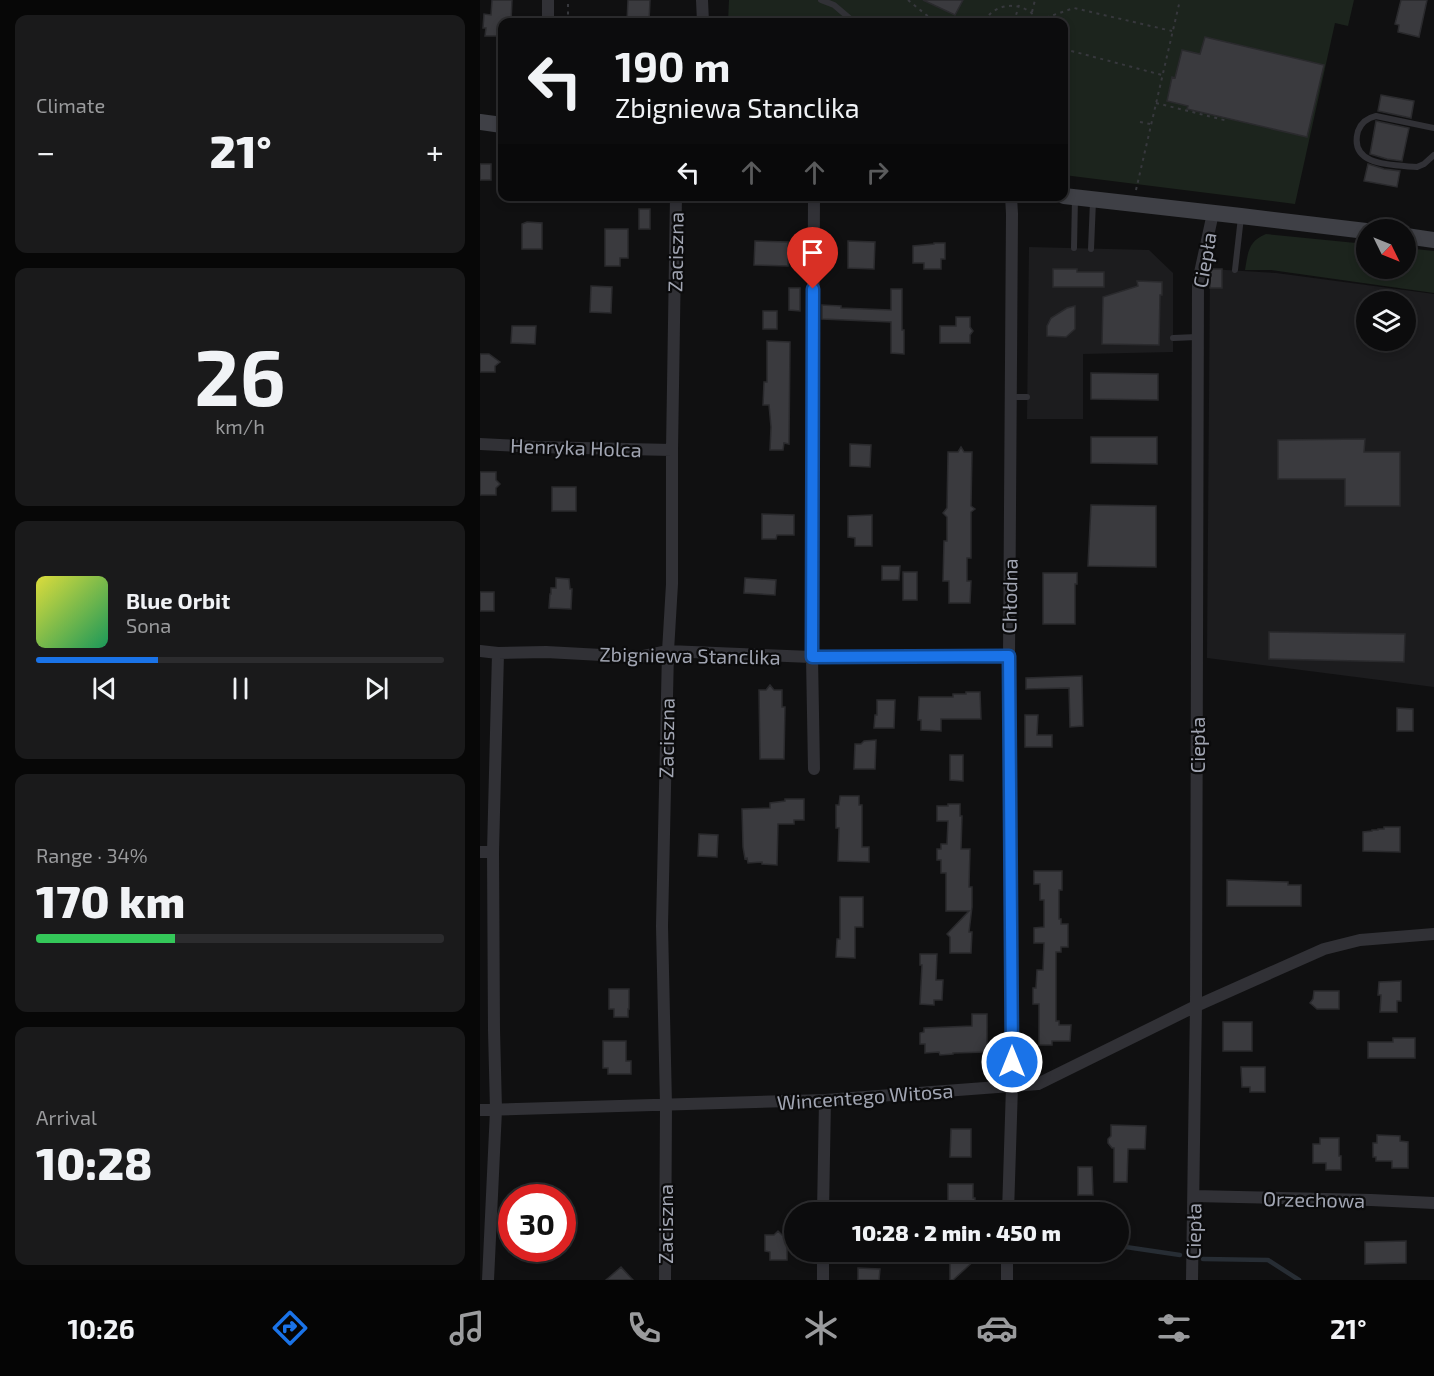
<!DOCTYPE html>
<html lang="en">
<head>
<meta charset="utf-8">
<style>
  :root { --surface:#0c0c0d; --page:#1a1a1b; --text:#f1f3f6; --muted:#9a9b9d; --line:#2c2c2e; --accent:#1a73e8 }
  body { margin:0; font-family:"Exo 2",sans-serif; background:var(--page); color:var(--text); height:100vh; display:flex; flex-direction:column; font-size:22px; white-space:nowrap }
  * { box-sizing:border-box; margin:0 }
  p { font-size:20px; color:var(--muted) }
  .icon { flex:none; width:33px; height:33px; fill:none; stroke:currentColor; stroke-width:2; stroke-linecap:round; stroke-linejoin:round }
  .map { position:relative; flex:1; overflow:hidden }
  .panel { display:flex; flex-direction:column; gap:15px; padding:15px; background:#070707; width:480px }
  .panel>* { flex:none }
  .banner { position:absolute; left:18px; top:18px; width:570px; height:183px; border-radius:12px; box-shadow:0 3px 9px #0003,0 0 0 2px var(--line); background:#0c0c0d; color:var(--text); overflow:hidden }
  .needle { width:39px; rotate:133deg }
  .fabs { position:absolute; left:876px; top:219px; display:grid; gap:12px }
  .fabs a { display:grid; place-items:center; width:60px; height:60px; border-radius:50%; background:var(--surface); box-shadow:0 3px 9px #0003,0 0 0 2px var(--line); font-size:30px }
  .speed { position:absolute; left:18px; top:1184px; display:flex; gap:12px; font-size:30px; font-weight:700; text-align:center }
  .speed>* { display:grid; place-content:center; width:78px; height:78px; border-radius:50%; background:var(--surface); box-shadow:0 3px 9px #0003,0 0 0 2px var(--line); line-height:1 }
  .speed .limit { border:9px solid #d22; background:#fff; color:#111 }
  .pin { position:absolute; display:grid; place-items:center; width:51px; height:51px; color:#fff; margin:-62px -26px; border-radius:50% 50% 50% 0; rotate:-45deg; box-shadow:0 0 6px #0007 }
  .pin .icon { rotate:45deg }
  .me { position:absolute; width:66px; margin:-33px; rotate:0deg; stroke-linejoin:round; filter:drop-shadow(0 0 4px #0008) }
  .turn { display:flex; align-items:center; gap:21px; height:126px; padding:0 18px; font-size:27px }
  .turn .icon { width:78px; height:78px; stroke-width:2.5 }
  .turn b { display:block; font-size:42px; line-height:51px }
  .lanes { display:flex; align-items:center; height:57px; padding:0 18px; background:#0003; justify-content:center; gap:30px; direction:ltr }
  .lanes .off { opacity:.35 }
  .big { font-size:45px; font-weight:800; line-height:1.1 }
  .panel .tile { flex:1; display:flex; flex-direction:column; justify-content:center; gap:9px; min-width:0; padding:0 21px; border-radius:12px; background:var(--page) }
  .panel .dial { align-items:center; gap:0 }
  .dial b { font-size:78px; line-height:1 }
  .song { display:flex; align-items:center; gap:18px }
  .cover { width:72px; height:72px; border-radius:9px; background:linear-gradient(135deg,hsl(60 70% 55%),hsl(150 70% 35%)) }
  .played { height:6px; border-radius:3px; background:linear-gradient(90deg,var(--accent) 30%,var(--line) 30%) }
  .keys { display:flex; justify-content:space-around; direction:ltr }
  .heat { display:flex; justify-content:space-between; align-items:center; font-size:33px; direction:ltr }
  .charge { height:9px; border-radius:4px; background:linear-gradient(90deg,#34c759 34%,var(--line) 0) }
  .trip { position:absolute; left:304px; top:1202px; width:345px; height:60px; border-radius:30px; background:var(--surface); box-shadow:0 3px 9px #0003,0 0 0 2px var(--line); font-weight:800; line-height:60px; text-align:center }
  .tab-bar { display:flex; height:96px; justify-content:space-around; align-items:center; background:#050505; color:var(--muted) }
  .tab-bar .icon { width:42px; height:42px }
  .tab-bar .current { color:var(--accent) }
  .tab-bar b { font-size:27px; color:var(--text) }
  main { display:flex; flex:1; min-height:0 }
  .map>svg:first-child { display:block }
  .built { fill:#1c1c1e; fill-rule:evenodd }
  .green { fill:#1c241d }
  .lines { fill:none; stroke-linecap:round; stroke-linejoin:round }
  .stream { stroke:#272d34; stroke-width:4.5 }
  .building { fill:#3a3a3e; stroke:#2a2a2d; stroke-width:1.5 }
  .path { stroke:#37383d; stroke-width:2; stroke-dasharray:3 4.5; stroke-linecap:butt }
  .lane { stroke:#313136; stroke-width:6 }
  .street { stroke:#313136; stroke-width:12 }
  .secondary { stroke:#3f4046; stroke-width:16 }
  .route-casing { stroke:#114b97; stroke-width:15 }
  .route { stroke:#1a73e8; stroke-width:10 }
  .labels { text-anchor:middle; dominant-baseline:central; stroke-width:4.5; stroke-linejoin:round; paint-order:stroke }
  .street-label { font-size:20px; fill:#a1a5b2; stroke:#0b0b0c }
</style>
</head>
<body>
<main>
<section class="panel">
<div class="tile"><p>Climate</p>
<div class="heat"><a>−</a><b class="big">21°</b><a>+</a></div>
</div>
<div class="tile dial"><b>26</b><p>km/h</p></div>
<div class="tile">
<div class="song"><i class="cover"></i><div><b>Blue Orbit</b><p>Sona</p></div></div>
<div class="played"></div>
<div class="keys"><svg class="icon" aria-label="previous" viewBox="0 0 24 24"><path d="M18 5L8 12l10 7zM5 5v14"/></svg><svg class="icon" aria-label="pause" viewBox="0 0 24 24"><path d="M8 5v14M16 5v14"/></svg><svg class="icon" aria-label="next" viewBox="0 0 24 24"><path d="M6 5l10 7-10 7zM19 5v14"/></svg></div>
</div>
<div class="tile"><p>Range · 34%</p><b class="big">170 km</b><div class="charge"></div></div>
<div class="tile"><p>Arrival</p><b class="big">10:28</b></div>
</section>
<div class="map">
<svg width="954" height="1280" viewBox="0 0 954 1280">
  <rect width="100%" height="100%" fill="#101011"/>
  <path class="built" d="M 549,247 L 669,250 L 693,273 L 693,352 L 603,354 L 603,419 L 547,419 Z
    M 730,269 L 796,273 L 954,294 L 954,687 L 727,658 ZM 886,302 L 926,302 L 926,340 L 886,340 Z"/>
  <path class="green" d="M 249,0 L 874,0 L 868,26 L 855,23 L 815,204 L 584,175 L 584,22 L 248,22 Z
    M 786,234 L 886,244 L 886,268 L 926,268 L 926,248 L 954,251 L 954,293 L 791,270 L 765,270 C 768,253 768,241 786,234 Z"/>
  <g class="lines">
    <path class="stream" d="M 639,1246 L 700,1255
      M 723,1259 L 788,1260 L 819,1280"/>
  </g>
  <path class="building" d="M 12,0 L 32,0 L 31,22 L 22,22 L 22,36 L 5,36 L 6,28 L 3,28 L 4,14 L 11,15 Z
    M 148,0 L 170,0 L 169,22 L 147,22 Z
    M 443,0 L 483,0 L 475,15 Z
    M 921,0 L 947,0 L 939,37 L 918,32 L 919,25 L 915,24 Z
    M 725,37 L 844,65 L 827,137 L 707,109 L 708,106 L 687,101 L 692,77 L 695,78 L 702,50 L 720,54 Z
    M 901,95 L 934,101 L 931,118 L 898,111 Z
    M 896,121 L 929,128 L 922,161 L 907,159 L 890,154 Z
    M 0,164 L 11,164 L 11,180 L 0,180 Z
    M 888,164 L 904,169 L 920,171 L 917,187 L 884,181 Z
    M 159,209 L 170,209 L 170,229 L 159,229 Z
    M 47,222 L 62,223 L 62,249 L 42,249 L 42,224 Z
    M 125,229 L 148,229 L 148,258 L 140,258 L 140,266 L 125,266 Z
    M 275,241 L 308,242 L 308,266 L 274,265 Z
    M 368,241 L 395,242 L 394,269 L 368,268 Z
    M 454,243 L 465,243 L 465,259 L 461,259 L 461,269 L 444,269 L 444,263 L 433,263 L 433,246 L 454,244 Z
    M 573,269 L 597,269 L 597,272 L 624,272 L 624,287 L 573,287 Z
    M 730,269 L 742,269 L 742,288 L 730,288 Z
    M 657,281 L 682,282 L 682,295 L 680,295 L 679,345 L 622,344 L 623,297 L 658,286 Z
    M 111,286 L 132,287 L 131,313 L 110,312 Z
    M 309,288 L 320,288 L 320,311 L 309,310 Z
    M 411,289 L 422,289 L 422,330 L 424,330 L 424,354 L 411,353 L 411,322 L 342,319 L 342,305 L 361,306 L 361,308 L 411,310 Z
    M 595,306 L 595,329 L 586,337 L 567,336 L 567,326 L 571,318 L 587,308 Z
    M 283,311 L 297,311 L 297,329 L 283,329 Z
    M 476,317 L 490,317 L 490,327 L 493,331 L 490,335 L 490,343 L 460,343 L 460,326 L 476,326 Z
    M 32,326 L 56,326 L 55,344 L 31,343 Z
    M 287,341 L 310,342 L 309,444 L 304,443 L 303,450 L 290,450 L 291,427 L 289,405 L 283,405 L 284,382 L 287,382 Z
    M 0,354 L 9,354 L 20,362 L 15,366 L 15,372 L 0,372 Z
    M 611,373 L 678,374 L 678,400 L 611,399 Z
    M 611,437 L 677,437 L 677,464 L 611,463 Z
    M 885,439 L 884,452 L 920,452 L 920,506 L 865,506 L 865,479 L 798,479 L 798,440 Z
    M 370,444 L 391,445 L 390,467 L 370,466 Z
    M 481,447 L 484,452 L 492,452 L 491,506 L 495,509 L 491,512 L 491,558 L 487,558 L 487,581 L 491,581 L 490,603 L 469,603 L 469,581 L 463,581 L 464,541 L 467,541 L 467,517 L 463,513 L 467,508 L 468,452 L 478,452 Z
    M 0,472 L 16,472 L 16,480 L 20,484 L 16,488 L 16,495 L 0,495 Z
    M 72,487 L 96,487 L 96,511 L 72,511 Z
    M 611,505 L 676,506 L 676,567 L 608,566 Z
    M 282,514 L 314,515 L 314,535 L 297,535 L 296,539 L 282,539 Z
    M 392,515 L 392,546 L 375,546 L 375,538 L 368,537 L 368,516 Z
    M 402,566 L 420,566 L 419,580 L 402,580 Z
    M 423,572 L 437,572 L 437,600 L 423,600 Z
    M 563,573 L 597,573 L 597,584 L 595,584 L 595,624 L 563,624 Z
    M 76,578 L 89,579 L 90,589 L 92,589 L 91,609 L 69,608 L 70,594 L 71,594 L 71,588 L 76,588 Z
    M 265,578 L 296,580 L 295,595 L 264,593 Z
    M 0,592 L 14,592 L 14,611 L 0,611 Z
    M 789,632 L 925,634 L 924,662 L 789,659 Z
    M 602,676 L 603,726 L 590,727 L 589,688 L 546,689 L 546,678 Z
    M 290,685 L 294,690 L 302,690 L 302,707 L 305,707 L 304,759 L 280,759 L 279,690 L 286,690 Z
    M 486,692 L 500,692 L 501,719 L 461,719 L 461,731 L 441,730 L 441,720 L 438,720 L 439,697 L 473,697 L 473,694 L 486,694 Z
    M 397,700 L 415,700 L 414,728 L 394,728 L 395,715 L 397,715 Z
    M 917,708 L 933,709 L 933,731 L 917,731 Z
    M 545,715 L 558,715 L 557,735 L 572,735 L 572,747 L 545,747 Z
    M 396,740 L 395,769 L 374,769 L 375,744 L 381,744 L 384,741 Z
    M 470,755 L 483,755 L 483,781 L 470,780 Z
    M 360,796 L 379,796 L 379,805 L 382,805 L 382,847 L 389,847 L 389,862 L 358,861 L 359,828 L 356,828 L 356,805 L 359,805 Z
    M 305,799 L 324,799 L 324,820 L 314,820 L 314,824 L 298,824 L 297,865 L 282,864 L 282,862 L 268,863 L 267,858 L 265,859 L 263,847 L 262,809 L 290,808 L 290,803 L 305,801 Z
    M 468,804 L 480,804 L 480,816 L 482,816 L 481,849 L 490,849 L 489,887 L 492,887 L 492,907 L 489,932 L 492,932 L 491,953 L 470,953 L 470,937 L 467,934 L 489,911 L 466,911 L 466,873 L 461,873 L 461,860 L 457,860 L 457,849 L 461,849 L 461,844 L 467,844 L 468,821 L 457,821 L 457,806 L 468,806 Z
    M 904,827 L 920,827 L 920,852 L 883,851 L 883,832 L 892,831 L 892,830 L 898,830 L 898,829 L 904,829 Z
    M 219,834 L 238,835 L 237,857 L 218,856 Z
    M 554,871 L 582,871 L 582,890 L 579,890 L 579,919 L 581,919 L 581,924 L 588,924 L 588,947 L 581,947 L 581,952 L 576,952 L 576,1021 L 579,1021 L 579,1025 L 591,1025 L 590,1041 L 572,1041 L 572,1045 L 559,1045 L 559,1004 L 553,1004 L 553,988 L 556,988 L 557,970 L 563,970 L 564,943 L 554,943 L 554,928 L 564,927 L 564,900 L 560,900 L 560,884 L 554,884 Z
    M 747,880 L 808,882 L 808,885 L 821,885 L 821,906 L 747,906 Z
    M 360,897 L 383,897 L 383,927 L 375,927 L 375,958 L 356,957 L 357,939 L 360,939 Z
    M 440,954 L 457,954 L 456,980 L 463,980 L 462,1000 L 454,1000 L 454,1005 L 440,1004 L 442,965 L 440,965 Z
    M 921,981 L 921,1001 L 917,1001 L 917,1012 L 900,1012 L 901,995 L 898,995 L 899,982 Z
    M 129,989 L 149,989 L 149,1009 L 148,1009 L 148,1017 L 134,1017 L 134,1009 L 129,1009 Z
    M 834,991 L 859,991 L 859,1009 L 837,1009 L 830,1003 L 833,999 Z
    M 492,1014 L 507,1014 L 507,1052 L 473,1053 L 473,1054 L 460,1055 L 459,1052 L 445,1053 L 445,1044 L 440,1044 L 440,1033 L 444,1032 L 444,1028 L 492,1026 Z
    M 743,1022 L 772,1022 L 772,1051 L 743,1051 Z
    M 913,1038 L 935,1038 L 935,1058 L 888,1058 L 888,1042 L 913,1042 Z
    M 123,1041 L 146,1041 L 146,1061 L 151,1061 L 151,1074 L 128,1074 L 128,1068 L 123,1068 Z
    M 761,1067 L 785,1067 L 785,1092 L 770,1092 L 770,1087 L 762,1087 Z
    M 631,1125 L 666,1126 L 665,1149 L 648,1149 L 647,1182 L 634,1182 L 634,1148 L 632,1148 L 628,1143 L 628,1139 L 631,1136 Z
    M 471,1129 L 491,1129 L 491,1157 L 470,1157 Z
    M 897,1135 L 920,1136 L 920,1141 L 928,1142 L 928,1168 L 912,1168 L 912,1161 L 896,1161 L 896,1157 L 893,1157 L 893,1143 L 897,1143 Z
    M 840,1138 L 859,1138 L 859,1156 L 861,1156 L 861,1170 L 846,1170 L 846,1163 L 833,1163 L 833,1144 L 840,1144 Z
    M 598,1167 L 612,1167 L 613,1195 L 598,1195 Z
    M 468,1184 L 493,1184 L 493,1198 L 495,1198 L 495,1211 L 477,1210 L 477,1201 L 468,1201 Z
    M 298,1231 L 302,1235 L 307,1235 L 307,1260 L 290,1260 L 290,1252 L 285,1251 L 285,1235 L 294,1235 Z
    M 926,1241 L 926,1263 L 885,1264 L 885,1242 Z
    M 470,1258 L 497,1258 L 473,1280 L 470,1280 Z
    M 141,1267 L 153,1280 L 126,1280 Z
    M 378,1268 L 400,1269 L 399,1280 L 378,1280 Z"/>
  <g class="lines">
    <path class="path" d="M 428,0 L 450,18 L 467,22
      M 552,12 L 555,0
      M 559,20 L 594,8 L 692,31
      M 88,22 L 88,0
      M 506,22 C 507,20 508,16 510,14 C 525,0 550,5 559,22
      M 534,22 L 539,5
      M 584,49 L 682,75
      M 676,103 L 748,121
      M 660,122 L 670,124
      M 656,190 L 700,0
      M 899,224 L 914,225"/>
    <path class="lane" d="M 341,0 L 354,5 L 374,22
      M 954,128 L 896,116 C 887,118 881,123 878,131 C 868,167 914,165 937,167 L 944,164 L 954,155
      M 594,248 L 595,198
      M 611,249 L 613,201
      M 755,270 L 761,217
      M 693,338 L 717,337
      M 531,397 L 547,397"/>
    <path class="street" d="M 68,0 L 68,22
      M 222,0 L 223,22
      M 0,444 L 57,447 L 192,450
      M 0,651 L 18,653 L 66,652 L 159,657 L 188,651 L 332,657 L 529,656
      M 334,769 L 332,657 L 334,196
      M 0,852 L 13,852
      M 0,1110 L 345,1100 L 558,1084 L 716,1006 L 844,949 L 880,940 L 954,934
      M 714,1196 L 891,1200 L 954,1203
      M 343,1212 L 345,1100
      M 528,1212 L 532,1086 L 529,656 L 532,214 L 531,196
      M 8,1280 L 16,1110 L 14,1030 L 13,852 L 18,653
      M 185,1280 L 186,1105 L 182,926 L 188,651 L 192,584 L 192,450 L 196,196
      M 343,1280 L 343,1251
      M 527,1280 L 527,1251
      M 712,1280 L 716,1006 L 718,282 L 733,213"/>
    <path class="secondary" d="M 0,122 L 22,125
      M 584,196 L 761,216 L 886,231
      M 926,236 L 954,240"/>
  </g>
  <g class="lines">
    <defs>
      <path id="route" d="M 333,289 L 332,657 L 529,656 L 532,1062"/>
    </defs>
    <use href="#route" class="route-casing"/>
    <use href="#route" class="route"/>
  </g>
  <g class="labels">
    <g class="street-label">
      <text transform="translate(195 252) rotate(-89)">Zaciszna</text>
      <text transform="translate(724 260) rotate(-80)">Ciepła</text>
      <text transform="translate(96 447) rotate(2)">Henryka Holca</text>
      <text transform="translate(529 596) rotate(-89)">Chłodna</text>
      <text transform="translate(210 655) rotate(1)">Zbigniewa Stanclika</text>
      <text transform="translate(186 738) rotate(-89)">Zaciszna</text>
      <text transform="translate(717 745) rotate(-90)">Ciepła</text>
      <text transform="translate(385 1096) rotate(-4)">Wincentego Witosa</text>
      <text transform="translate(834 1199) rotate(1)">Orzechowa</text>
      <text transform="translate(185 1224) rotate(-90)">Zaciszna</text>
      <text transform="translate(713 1231) rotate(-89)">Ciepła</text>
    </g>
  </g>
</svg>
<div class="fabs">
<a><svg class="needle" viewBox="-14 -14 28 28"><path d="M0-13l5 13h-10z" fill="#e53935"/><path d="M0 13l5-13h-10z" fill="#9a9b9d"/></svg></a>
<a><svg class="icon" aria-label="layers" viewBox="0 0 24 24"><path d="M12 4l9 5-9 5-9-5zM3 14l9 5 9-5"/></svg></a>
</div>
<div class="speed"><div class="limit">30</div></div>
<div class="pin" style="left:333px;top:289px;background:#d93025"><svg class="icon" aria-label="arrive" viewBox="0 0 24 24"><path d="M6 21V4h12l-3 4 3 4H6"/></svg></div>
<svg class="me" style="left:532px;top:1062px" viewBox="-20 -20 40 40"><circle r="17" fill="#1a73e8" stroke="#fff" stroke-width="3"/><path d="M0-11L8 9 0 5-8 9z" fill="#fff"/></svg>
<div class="trip">10:28 · 2 min · 450 m</div>
<div class="banner">
<div class="turn"><svg class="icon" aria-label="left" viewBox="0 0 24 24"><path d="M17 20v-9H6M10 6l-5 5 5 5"/></svg><div><b>190 m</b>Zbigniewa Stanclika</div></div>
<div class="lanes"><svg class="icon" aria-label="left" viewBox="0 0 24 24"><path d="M17 20v-9H6M10 6l-5 5 5 5"/></svg><svg class="icon off" aria-label="ahead" viewBox="0 0 24 24"><path d="M12 20V5M6 11l6-6 6 6"/></svg><svg class="icon off" aria-label="ahead" viewBox="0 0 24 24"><path d="M12 20V5M6 11l6-6 6 6"/></svg><svg class="icon off" aria-label="right" viewBox="0 0 24 24"><path d="M7 20v-9h11M14 6l5 5-5 5"/></svg></div>
</div>
</div>
</main>
<nav class="tab-bar">
<b>10:26</b>
<svg class="icon current" aria-label="directions" viewBox="0 0 24 24"><path d="M12 3l9 9-9 9-9-9zM9 14v-3h6M13 9l2 2-2 2"/></svg>
<svg class="icon" aria-label="music" viewBox="0 0 24 24"><path d="M9 18V5l10-2v13"/><circle cx="6" cy="18" r="3"/><circle cx="16" cy="16" r="3"/></svg>
<svg class="icon" aria-label="phone" viewBox="0 0 24 24"><path d="M5 4h4l2 5-3 2q2 4 5 5l2-3 5 2v4C11 20 4 13 5 4z"/></svg>
<svg class="icon" aria-label="climate" viewBox="0 0 24 24"><path d="M12 3v18M4 7l16 10M4 17L20 7"/></svg>
<svg class="icon" aria-label="car" viewBox="0 0 24 24"><path d="M5 17H2v-5l4-1 3-4h7l3 4 3 1v5h-3M9 17h6M6 11h13"/><circle cx="7" cy="17" r="2"/><circle cx="17" cy="17" r="2"/></svg>
<svg class="icon" aria-label="filters" viewBox="0 0 24 24"><path d="M4 7h16M4 17h16"/><circle cx="9" cy="7" r="2"/><circle cx="15" cy="17" r="2"/></svg>
<b>21°</b>
</nav>
</body>
</html>
